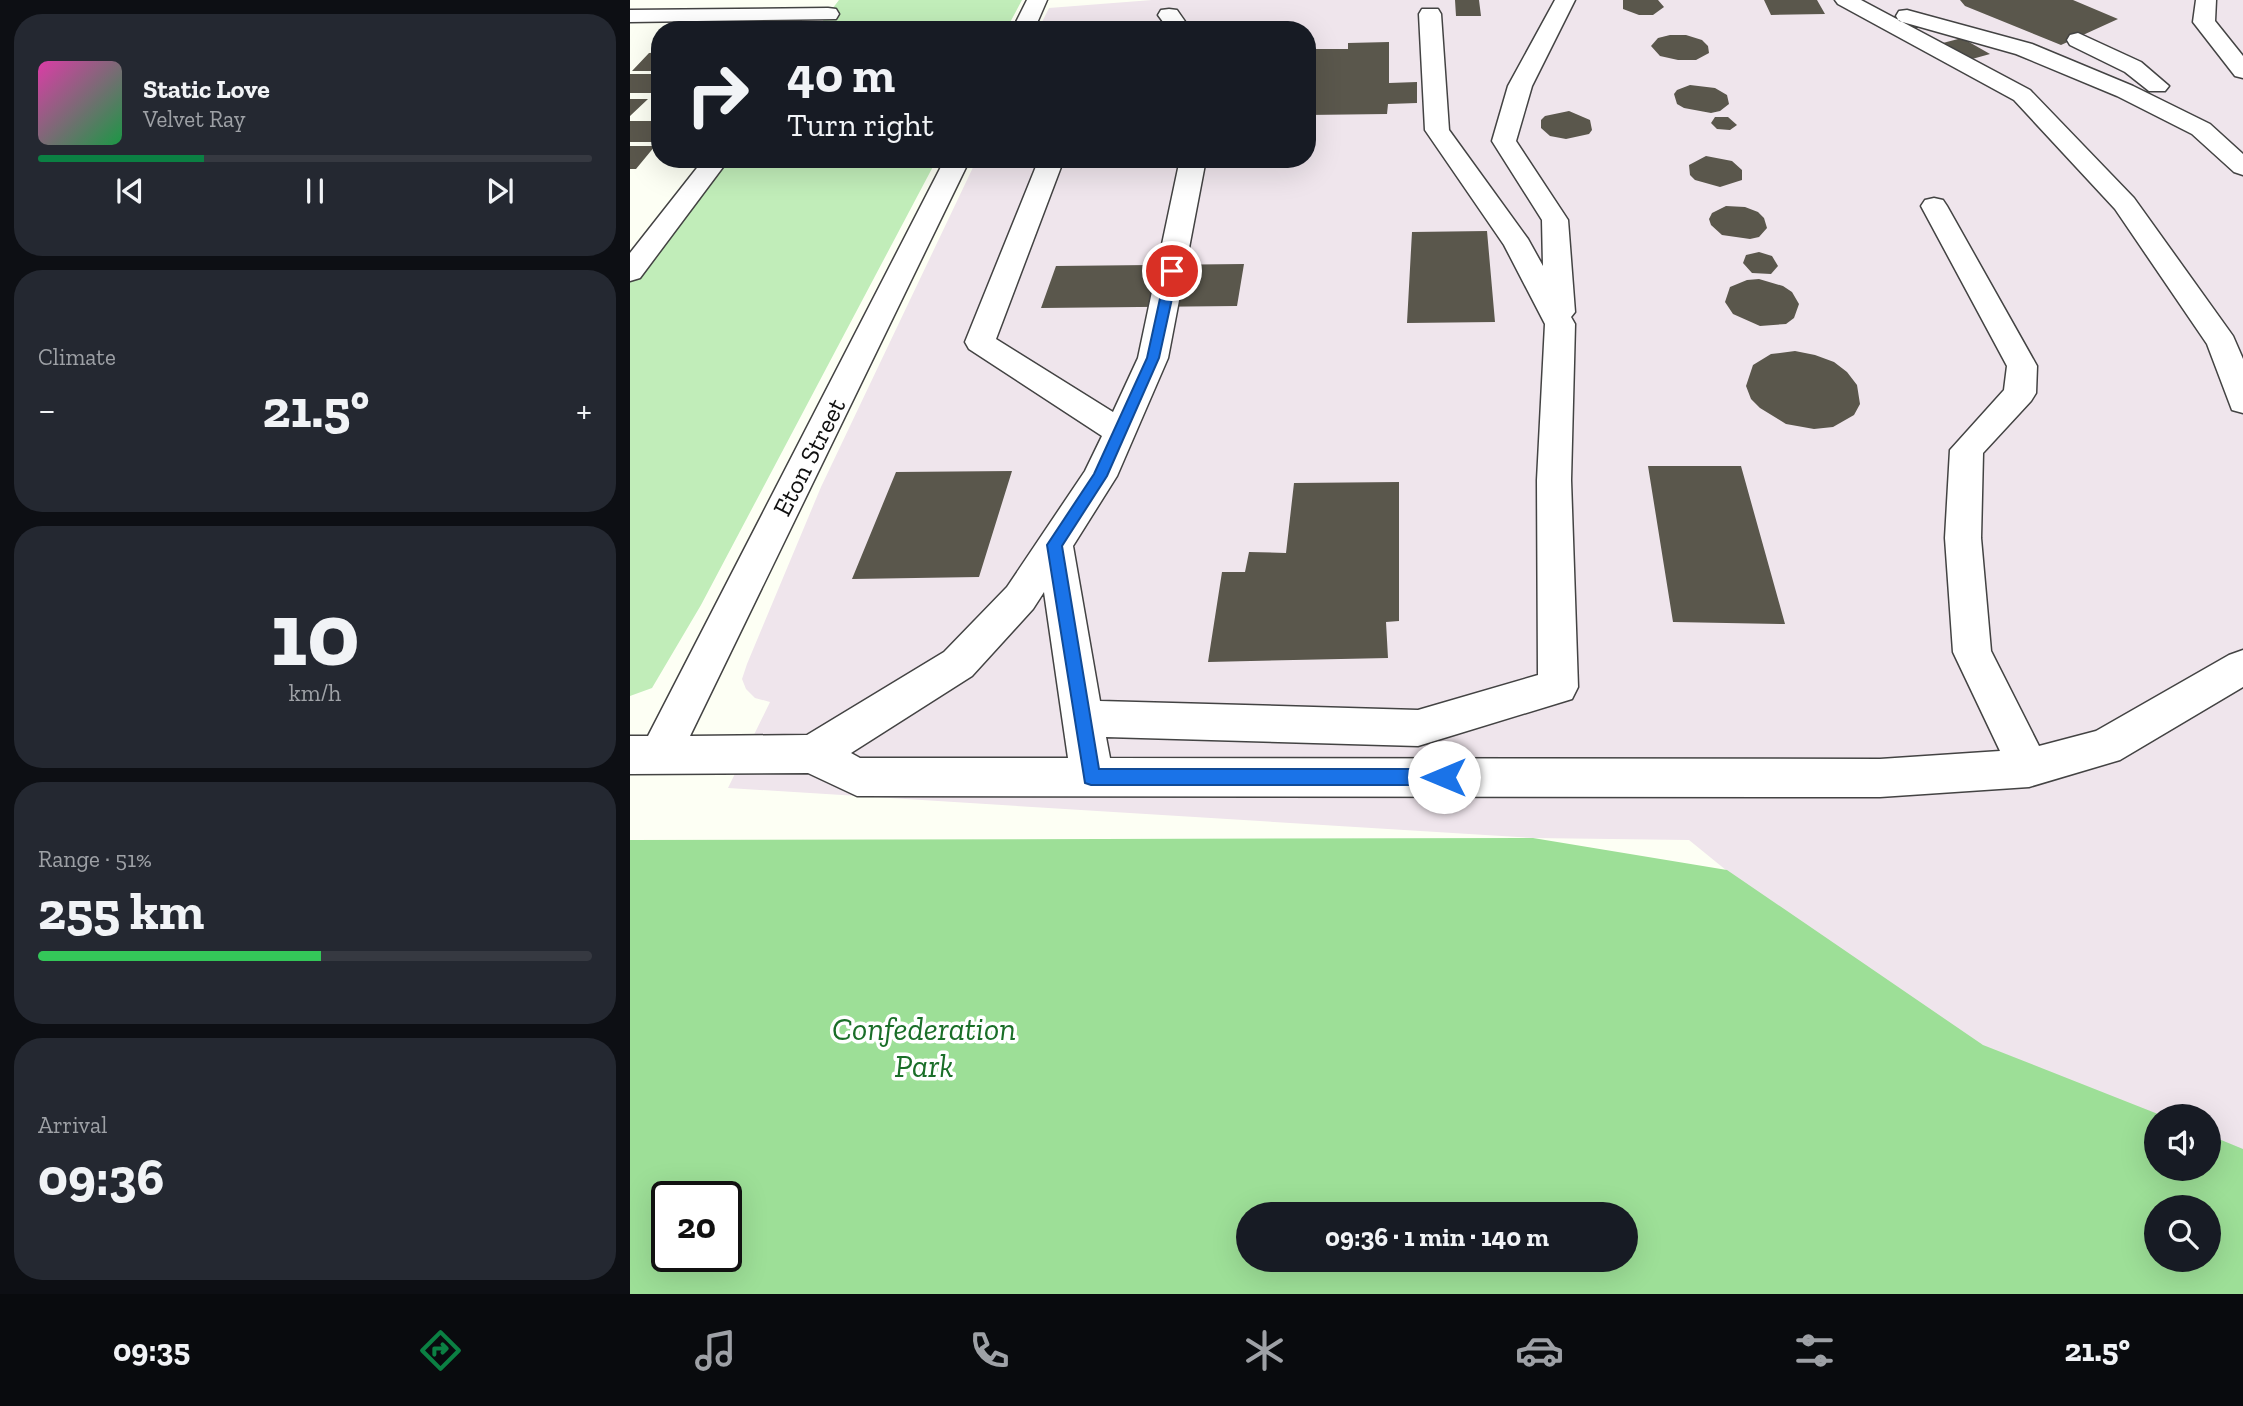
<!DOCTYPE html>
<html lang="en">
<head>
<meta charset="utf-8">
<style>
  :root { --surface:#171b24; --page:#242831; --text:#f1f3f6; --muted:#9ea1a6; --line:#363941; --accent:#0b8043 }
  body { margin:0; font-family:"Zilla Slab",serif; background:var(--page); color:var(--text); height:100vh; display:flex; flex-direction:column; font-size:26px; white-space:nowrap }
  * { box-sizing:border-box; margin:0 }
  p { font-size:23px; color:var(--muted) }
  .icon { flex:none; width:38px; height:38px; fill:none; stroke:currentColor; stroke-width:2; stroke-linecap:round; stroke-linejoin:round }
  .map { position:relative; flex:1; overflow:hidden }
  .side { display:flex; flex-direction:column; gap:14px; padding:14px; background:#0d0f14; width:630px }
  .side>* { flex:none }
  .hud { position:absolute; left:21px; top:21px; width:665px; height:147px; border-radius:28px; box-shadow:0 7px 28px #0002; background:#171b24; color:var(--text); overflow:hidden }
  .fabs { position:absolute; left:1514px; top:1104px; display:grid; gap:14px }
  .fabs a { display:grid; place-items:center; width:77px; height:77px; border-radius:50%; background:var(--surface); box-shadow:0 7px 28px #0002; font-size:35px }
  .speed { position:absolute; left:21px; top:1181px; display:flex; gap:14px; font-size:35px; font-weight:700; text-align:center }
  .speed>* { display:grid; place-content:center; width:91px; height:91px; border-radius:50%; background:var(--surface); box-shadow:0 7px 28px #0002; line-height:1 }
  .speed .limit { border:4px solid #111; border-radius:10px; background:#fff; color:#111 }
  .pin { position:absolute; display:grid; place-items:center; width:60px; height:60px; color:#fff; margin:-30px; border:4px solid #fff; border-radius:50%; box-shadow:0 2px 7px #0007 }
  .me { position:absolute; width:77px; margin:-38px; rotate:270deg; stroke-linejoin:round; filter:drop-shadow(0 0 5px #0008) }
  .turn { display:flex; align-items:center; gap:24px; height:147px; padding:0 21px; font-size:32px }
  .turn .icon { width:91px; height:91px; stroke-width:2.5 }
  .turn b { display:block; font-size:49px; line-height:60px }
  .big { font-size:52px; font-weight:700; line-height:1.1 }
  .side .card { flex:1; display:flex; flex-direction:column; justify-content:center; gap:10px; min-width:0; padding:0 24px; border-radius:28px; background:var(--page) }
  .side .dial { align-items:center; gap:0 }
  .dial b { font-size:91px; line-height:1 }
  .song { display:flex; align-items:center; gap:21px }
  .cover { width:84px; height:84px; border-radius:10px; background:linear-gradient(135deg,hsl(320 70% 55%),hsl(140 70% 35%)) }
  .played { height:7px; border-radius:4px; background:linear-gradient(90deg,var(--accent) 30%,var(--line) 30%) }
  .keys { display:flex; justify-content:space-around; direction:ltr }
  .heat { display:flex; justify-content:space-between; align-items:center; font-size:38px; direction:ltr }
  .charge { height:10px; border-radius:5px; background:linear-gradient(90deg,#34c759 51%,var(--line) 0) }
  .trip { position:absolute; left:606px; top:1202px; width:402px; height:70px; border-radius:35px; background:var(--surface); box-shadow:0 7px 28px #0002; font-weight:700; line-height:70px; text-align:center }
  .tabs { display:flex; height:112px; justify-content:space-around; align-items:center; background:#090b0e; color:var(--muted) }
  .tabs .icon { width:49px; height:49px }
  .tabs .active { color:var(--accent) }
  .tabs b { font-size:32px; color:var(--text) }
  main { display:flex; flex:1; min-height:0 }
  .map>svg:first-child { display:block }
  .industrial { fill:#efe5ec }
  .green { fill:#c1edb9 }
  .forest { fill:#9ddf97; fill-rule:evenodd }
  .building { fill:#5a574c }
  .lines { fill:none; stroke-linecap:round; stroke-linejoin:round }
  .minor-casing { stroke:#434343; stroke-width:3 }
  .minor { fill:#fff; fill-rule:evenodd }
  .route { fill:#1a73e8; stroke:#114b97; stroke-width:2 }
  .labels { text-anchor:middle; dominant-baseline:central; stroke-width:7; stroke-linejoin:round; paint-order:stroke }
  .street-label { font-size:26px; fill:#101010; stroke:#fff }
  .near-park-label { font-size:32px; font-style:italic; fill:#1a6e28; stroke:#fff }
</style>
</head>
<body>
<main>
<section class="side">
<div class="card">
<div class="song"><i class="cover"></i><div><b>Static Love</b><p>Velvet Ray</p></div></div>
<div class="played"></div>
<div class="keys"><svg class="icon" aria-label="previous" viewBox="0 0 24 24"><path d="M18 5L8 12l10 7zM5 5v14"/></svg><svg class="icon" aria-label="pause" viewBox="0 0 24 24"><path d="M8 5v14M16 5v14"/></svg><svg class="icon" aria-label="next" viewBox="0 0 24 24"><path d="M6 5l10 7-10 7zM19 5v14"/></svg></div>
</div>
<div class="card"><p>Climate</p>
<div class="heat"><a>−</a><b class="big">21.5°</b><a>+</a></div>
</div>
<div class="card dial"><b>10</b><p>km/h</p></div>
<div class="card"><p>Range · 51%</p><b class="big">255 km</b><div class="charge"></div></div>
<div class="card"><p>Arrival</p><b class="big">09:36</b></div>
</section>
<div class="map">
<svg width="1613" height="1294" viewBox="0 0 1613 1294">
  <rect width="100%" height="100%" fill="#fdfff4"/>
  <path class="industrial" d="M 522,0 L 1613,0 L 1613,1202 L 1578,1169 L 1578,1116 L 1526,1116 L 1343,1071 L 1059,840 L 903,838 L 98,788 L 140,702 L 125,698 L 116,689 L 112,679 L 117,664 L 191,487 L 347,159 L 677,159 L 677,30 L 408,30 L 419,8 Z"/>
  <path class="green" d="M 209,0 L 392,0 L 376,30 L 186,30 Z
    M 87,159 L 307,159 L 71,605 L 22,688 L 0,696 L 0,272 Z"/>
  <path class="forest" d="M 903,838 L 1097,870 L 1353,1045 L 1533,1116 L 1526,1116 L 1526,1169 L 1578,1169 L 1579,1135 L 1613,1149 L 1613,1294 L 0,1294 L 0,840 ZM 37,1197 L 96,1197 L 96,1256 L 37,1256 ZM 1526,1208 L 1578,1208 L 1578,1260 L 1526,1260 ZM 618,1214 L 996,1214 L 996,1260 L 618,1260 Z"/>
  <path class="building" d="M 825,0 L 849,0 L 851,16 L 826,16 Z
    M 993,0 L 1028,0 L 1034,7 L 1023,15 L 1009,15 L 993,9 Z
    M 1134,0 L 1187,0 L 1195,14 L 1141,15 Z
    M 1330,0 L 1443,0 L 1488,19 L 1431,45 L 1335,6 Z
    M 1040,35 L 1056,35 L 1072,40 L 1078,46 L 1079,53 L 1066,60 L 1048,60 L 1030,56 L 1021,46 L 1028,38 Z
    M 1332,38 L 1360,54 L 1335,61 L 1309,44 Z
    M 759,42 L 759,83 L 787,82 L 787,103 L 758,104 L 757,114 L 677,115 L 677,49 L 718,49 L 718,43 Z
    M 30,52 L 30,71 L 2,71 L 19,53 Z
    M 0,74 L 30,74 L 30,93 L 0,93 Z
    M 1060,85 L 1085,88 L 1097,95 L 1099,104 L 1090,111 L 1081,113 L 1054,108 L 1047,104 L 1044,94 L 1047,90 Z
    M 0,99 L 18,99 L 0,116 Z
    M 939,111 L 960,120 L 962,130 L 959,134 L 936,139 L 920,136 L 911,128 L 911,120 L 915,116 Z
    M 1085,117 L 1098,117 L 1107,125 L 1100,130 L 1087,129 L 1081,123 Z
    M 0,121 L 30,121 L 30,139 L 27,142 L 0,142 Z
    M 0,146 L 25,146 L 6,169 L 0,169 Z
    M 1076,156 L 1102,161 L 1112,170 L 1112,180 L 1090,187 L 1065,180 L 1060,175 L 1059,165 Z
    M 1096,206 L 1115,207 L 1128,212 L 1134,218 L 1137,228 L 1129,237 L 1120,239 L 1092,235 L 1081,225 L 1079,219 L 1082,213 Z
    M 857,231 L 865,322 L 777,323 L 782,232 Z
    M 1129,252 L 1142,256 L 1148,266 L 1141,274 L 1122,273 L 1113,263 L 1116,255 Z
    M 614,264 L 607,306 L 411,308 L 426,266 Z
    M 1129,279 L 1153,286 L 1162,292 L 1169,304 L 1164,318 L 1156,324 L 1130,326 L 1103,314 L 1095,302 L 1100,287 L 1117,280 Z
    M 1165,351 L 1185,355 L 1204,362 L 1217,372 L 1227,385 L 1230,404 L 1224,415 L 1203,427 L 1184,429 L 1156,424 L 1130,408 L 1121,399 L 1116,386 L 1123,365 L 1141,354 Z
    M 1018,466 L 1111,466 L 1155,624 L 1043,622 Z
    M 382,471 L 349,577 L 222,579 L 266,472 Z
    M 769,482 L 769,621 L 756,622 L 758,658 L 578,662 L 592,572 L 615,572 L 619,552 L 656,553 L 664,483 Z"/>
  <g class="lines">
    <defs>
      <path id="minor" d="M 397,0 L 417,0 L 404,30 L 382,30 Z
        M 925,0 L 945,0 L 902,86 L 886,141 L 938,220 L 945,312 L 941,317 L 945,324 L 941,480 L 948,687 L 942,699 L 788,746 L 476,737 L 480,758 L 1250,759 L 1370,751 L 1323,652 L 1315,538 L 1320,450 L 1374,390 L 1377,366 L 1291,206 L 1295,200 L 1304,198 L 1313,200 L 1317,206 L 1407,366 L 1406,393 L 1401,401 L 1353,453 L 1351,538 L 1361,651 L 1409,746 L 1466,731 L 1599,655 L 1613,650 L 1613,687 L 1490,760 L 1399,787 L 1250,797 L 227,796 L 178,773 L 0,774 L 0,736 L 18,736 L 315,159 L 340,159 L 60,736 L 177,735 L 314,652 L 377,587 L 455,471 L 472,436 L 339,349 L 335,342 L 409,159 L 434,159 L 366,339 L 483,412 L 508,358 L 550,159 L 576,159 L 538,358 L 487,476 L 443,546 L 470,701 L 788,710 L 908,675 L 907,480 L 915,324 L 874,245 L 795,130 L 789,14 L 792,9 L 808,9 L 811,14 L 819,130 L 898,239 L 913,266 L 912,220 L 862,141 L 878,86 ZM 414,592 L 438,758 L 230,758 L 221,753 L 342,676 L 403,609 Z
        M 1205,0 L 1231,0 L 1400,90 L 1504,198 L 1603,336 L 1613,359 L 1613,413 L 1602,410 L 1577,344 L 1485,209 L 1384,100 L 1208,4 Z
        M 1566,0 L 1586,0 L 1585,21 L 1613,56 L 1613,78 L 1605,76 L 1563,22 Z
        M 198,8 L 206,9 L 209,14 L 206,19 L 0,22 L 0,10 Z
        M 539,9 L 547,10 L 561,30 L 539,30 L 528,15 L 531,10 Z
        M 1277,10 L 1402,44 L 1503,86 L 1580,124 L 1613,154 L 1613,175 L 1604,172 L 1562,134 L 1487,96 L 1386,54 L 1269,21 L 1266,16 L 1269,11 Z
        M 1448,33 L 1511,62 L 1539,86 L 1535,91 L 1519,91 L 1495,72 L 1440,45 L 1437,40 L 1440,35 Z
        M 74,159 L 99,159 L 10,278 L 0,281 L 0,253 Z"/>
    </defs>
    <use href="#minor" class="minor-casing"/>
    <use href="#minor" class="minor"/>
  </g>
  <path class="route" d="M 542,268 L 548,271 L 529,358 L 477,476 L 432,546 L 469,769 L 814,769 L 820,771 L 823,777 L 820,783 L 814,785 L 461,785 L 455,783 L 417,545 L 464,474 L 517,358 L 536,271 Z"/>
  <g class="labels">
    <g class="street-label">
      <text transform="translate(179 457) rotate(-63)">Eton Street</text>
    </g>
    <g class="near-park-label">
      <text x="294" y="1029">Confederation<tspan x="294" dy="37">Park</tspan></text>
    </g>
  </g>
</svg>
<div class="fabs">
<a><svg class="icon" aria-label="sound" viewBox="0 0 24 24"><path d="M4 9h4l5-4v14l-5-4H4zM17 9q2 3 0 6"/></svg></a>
<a><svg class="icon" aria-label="search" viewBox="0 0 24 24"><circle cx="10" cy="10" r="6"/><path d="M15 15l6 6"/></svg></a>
</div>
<div class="speed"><div class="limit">20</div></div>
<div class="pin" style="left:542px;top:271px;background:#d93025"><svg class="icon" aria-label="arrive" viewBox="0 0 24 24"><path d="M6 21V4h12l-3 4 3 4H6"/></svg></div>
<svg class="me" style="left:814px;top:777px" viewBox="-20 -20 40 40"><circle r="19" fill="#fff"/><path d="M0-13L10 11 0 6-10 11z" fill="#1a73e8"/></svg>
<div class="trip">09:36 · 1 min · 140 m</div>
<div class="hud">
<div class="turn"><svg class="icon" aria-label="right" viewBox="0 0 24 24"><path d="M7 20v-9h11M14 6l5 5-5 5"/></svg><div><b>40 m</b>Turn right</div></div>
</div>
</div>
</main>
<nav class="tabs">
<b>09:35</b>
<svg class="icon active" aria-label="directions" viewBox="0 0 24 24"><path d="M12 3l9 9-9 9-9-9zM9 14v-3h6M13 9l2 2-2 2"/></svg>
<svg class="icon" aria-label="music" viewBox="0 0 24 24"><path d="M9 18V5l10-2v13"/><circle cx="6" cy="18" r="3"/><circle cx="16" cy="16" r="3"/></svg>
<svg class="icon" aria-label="phone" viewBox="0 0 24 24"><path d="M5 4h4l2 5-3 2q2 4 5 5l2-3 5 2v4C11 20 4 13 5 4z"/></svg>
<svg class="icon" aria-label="climate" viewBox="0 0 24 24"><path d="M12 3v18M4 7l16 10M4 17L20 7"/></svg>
<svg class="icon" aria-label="car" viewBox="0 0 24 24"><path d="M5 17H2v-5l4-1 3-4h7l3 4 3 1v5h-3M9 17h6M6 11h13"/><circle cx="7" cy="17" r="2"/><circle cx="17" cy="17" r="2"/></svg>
<svg class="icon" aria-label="filters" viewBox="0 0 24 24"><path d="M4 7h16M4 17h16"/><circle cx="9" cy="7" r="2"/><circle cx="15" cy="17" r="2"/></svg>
<b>21.5°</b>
</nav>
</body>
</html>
